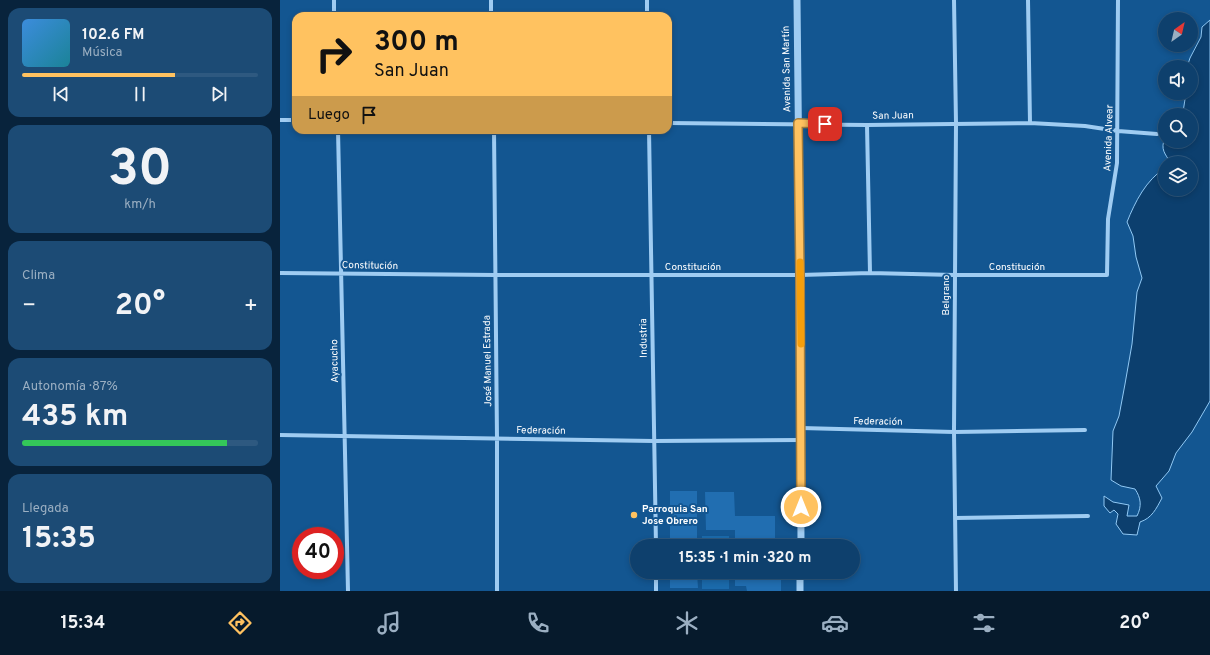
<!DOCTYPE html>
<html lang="es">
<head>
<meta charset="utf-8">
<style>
  :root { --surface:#0e406d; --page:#1c4b75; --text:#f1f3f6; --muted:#9bafc2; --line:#2e5980; --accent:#ffc260 }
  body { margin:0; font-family:Overpass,sans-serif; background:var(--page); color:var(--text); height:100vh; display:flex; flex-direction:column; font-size:15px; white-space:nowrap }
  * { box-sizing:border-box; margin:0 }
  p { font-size:13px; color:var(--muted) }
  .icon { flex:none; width:22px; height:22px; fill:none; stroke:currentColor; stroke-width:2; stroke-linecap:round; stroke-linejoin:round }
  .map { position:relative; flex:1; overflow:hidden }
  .side { display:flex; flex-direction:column; gap:8px; padding:8px; background:#08233c; width:280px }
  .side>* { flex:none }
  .hud { position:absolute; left:12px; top:12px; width:380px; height:122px; border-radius:12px; box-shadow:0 2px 6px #0003,0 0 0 1px var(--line); background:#ffc260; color:#111; overflow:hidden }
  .needle { width:26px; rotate:34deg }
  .buttons { position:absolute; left:878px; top:12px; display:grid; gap:8px }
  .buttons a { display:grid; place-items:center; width:40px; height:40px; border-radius:50%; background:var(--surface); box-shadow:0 2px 6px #0003,0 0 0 1px var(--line); font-size:20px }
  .speed { position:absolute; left:12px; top:527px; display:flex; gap:8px; font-size:20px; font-weight:700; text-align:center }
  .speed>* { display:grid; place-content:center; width:52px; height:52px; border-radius:50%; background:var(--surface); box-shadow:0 2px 6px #0003,0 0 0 1px var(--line); line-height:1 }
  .speed .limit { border:6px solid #d22; background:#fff; color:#111 }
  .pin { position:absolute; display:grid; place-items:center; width:34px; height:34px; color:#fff; margin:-17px; border-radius:8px; box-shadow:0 2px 6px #0006 }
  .me { position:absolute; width:44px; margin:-22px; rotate:0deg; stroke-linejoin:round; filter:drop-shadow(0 0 3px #0008) }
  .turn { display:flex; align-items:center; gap:14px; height:84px; padding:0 16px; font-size:18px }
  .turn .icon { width:52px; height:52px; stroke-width:2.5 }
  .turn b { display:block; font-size:28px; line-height:34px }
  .then { display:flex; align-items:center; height:38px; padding:0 16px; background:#0003; gap:8px; font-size:15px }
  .big { font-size:30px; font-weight:700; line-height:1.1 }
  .side .tile { flex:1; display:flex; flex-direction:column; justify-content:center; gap:6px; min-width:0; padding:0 14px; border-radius:12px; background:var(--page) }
  .side .dial { align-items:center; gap:0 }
  .dial b { font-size:52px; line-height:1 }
  .song { display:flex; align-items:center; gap:12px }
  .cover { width:48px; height:48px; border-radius:6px; background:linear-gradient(135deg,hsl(210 70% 55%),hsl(190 70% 35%)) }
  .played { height:4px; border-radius:2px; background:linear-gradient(90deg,var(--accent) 65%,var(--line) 65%) }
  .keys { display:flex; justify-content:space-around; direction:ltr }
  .heat { display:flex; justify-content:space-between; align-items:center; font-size:22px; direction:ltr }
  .charge { height:6px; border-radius:3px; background:linear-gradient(90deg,#34c759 87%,var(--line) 0) }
  .trip { position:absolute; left:350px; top:539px; width:230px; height:40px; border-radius:20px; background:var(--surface); box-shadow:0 2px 6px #0003,0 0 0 1px var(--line); font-weight:700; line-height:40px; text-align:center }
  .tabs { display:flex; height:64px; justify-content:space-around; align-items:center; background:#061a2c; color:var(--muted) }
  .tabs .icon { width:28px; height:28px }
  .tabs .on { color:var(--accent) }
  .tabs b { font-size:18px; color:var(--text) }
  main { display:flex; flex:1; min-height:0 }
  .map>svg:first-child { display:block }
  .green { fill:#1b6aab }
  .water { fill:#0c3f6e; stroke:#91c9f5 }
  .building { fill:#216eb1 }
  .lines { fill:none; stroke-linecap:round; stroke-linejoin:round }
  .minor { stroke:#9fccf2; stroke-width:4 }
  .tertiary { stroke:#9fccf2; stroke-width:7 }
  .route-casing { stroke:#a67e3e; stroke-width:10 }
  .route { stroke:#ffc260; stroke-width:7 }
  .slow { stroke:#f59e0b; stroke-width:7 }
  .poi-dot { fill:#ffc260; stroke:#135691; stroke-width:1.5 }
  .labels { text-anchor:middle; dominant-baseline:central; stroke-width:4; stroke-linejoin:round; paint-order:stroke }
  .street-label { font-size:10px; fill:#fff; stroke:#135691 }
  .poi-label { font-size:10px; font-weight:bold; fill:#fff; stroke:#135691; text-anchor:start }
</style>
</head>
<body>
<main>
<section class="side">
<div class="tile">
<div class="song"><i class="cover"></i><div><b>102.6 FM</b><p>Música</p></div></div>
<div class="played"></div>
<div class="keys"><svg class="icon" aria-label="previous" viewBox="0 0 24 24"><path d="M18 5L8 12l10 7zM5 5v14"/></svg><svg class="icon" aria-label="pause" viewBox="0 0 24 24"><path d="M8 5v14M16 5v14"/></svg><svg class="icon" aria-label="next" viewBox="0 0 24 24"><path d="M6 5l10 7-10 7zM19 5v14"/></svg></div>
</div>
<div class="tile dial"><b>30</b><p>km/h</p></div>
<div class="tile"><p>Clima</p>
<div class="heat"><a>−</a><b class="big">20°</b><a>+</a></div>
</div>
<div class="tile"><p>Autonomía · 87%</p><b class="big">435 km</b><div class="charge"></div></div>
<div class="tile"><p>Llegada</p><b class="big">15:35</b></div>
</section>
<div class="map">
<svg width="930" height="591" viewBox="0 0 930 591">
  <rect width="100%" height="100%" fill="#135691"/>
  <path class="green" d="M 422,536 L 449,536 L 449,546 L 422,546 Z
    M 422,572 L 449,572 L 449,589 L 422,589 Z"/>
  <path class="water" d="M 930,20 L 930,401 L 912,432 L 896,453 L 889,471 L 876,486 L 882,498 C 876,509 872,518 860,522 L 857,535 L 843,534 L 836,524 L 838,514 L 834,510 L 830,513 L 824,506 L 824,496 L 833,502 L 849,505 L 847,516 L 857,516 C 862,506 861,498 855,489 L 841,486 L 831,480 L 833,431 L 839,416 L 845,384 L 852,344 L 857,292 L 862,278 L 856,257 L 853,236 L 847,222 C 855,202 866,180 885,168 L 885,189 L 911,189 L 911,163 L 891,163 C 885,154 880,149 885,138 L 885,141 L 911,141 L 911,115 L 901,115 L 903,112 L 906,93 L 911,93 L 911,67 L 907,67 L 910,58 L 921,37 L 922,27 Z"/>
  <path class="building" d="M 390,491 L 417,491 L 417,546 L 390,546 Z
    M 425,492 L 454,492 L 455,516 L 495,516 L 495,540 L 501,540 L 501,546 L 455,546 L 455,530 L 426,530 Z
    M 390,572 L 417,572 L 418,588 L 390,588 Z
    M 455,572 L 501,572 L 501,591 L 467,591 L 466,586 L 455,586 Z"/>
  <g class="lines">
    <path class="minor" d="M 54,0 L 54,16
      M 211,0 L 211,16
      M 367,0 L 367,16
      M 674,0 L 676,123 L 674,432 L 676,591
      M 748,0 L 750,123
      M 0,120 L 16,120
      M 388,123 L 587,125 L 750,123 L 805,126 L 838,131 L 877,134
      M 587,125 L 590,273
      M 58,130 L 68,591
      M 214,130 L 217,438 L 217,591
      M 369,130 L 376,546
      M 0,273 L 215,275 L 520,275 L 590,273 L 674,275 L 827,275 L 828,219 L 837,163 L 838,0
      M 521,428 L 674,432 L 805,430
      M 0,435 L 374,441 L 521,440
      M 675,518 L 808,516
      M 376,572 L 376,591"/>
    <path class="tertiary" d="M 517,0 L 520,275 L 521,546
      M 520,591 L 520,572"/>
  </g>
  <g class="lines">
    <defs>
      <path id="route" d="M 521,507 L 520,276 L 518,123 L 545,124"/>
    </defs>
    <use href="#route" class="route-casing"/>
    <use href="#route" class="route"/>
    <path class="slow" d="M 520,262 L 521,344"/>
  </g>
  <circle class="poi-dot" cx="354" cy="515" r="4"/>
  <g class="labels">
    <g class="street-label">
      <text transform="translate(507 69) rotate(-91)">Avenida San Martín</text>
      <text transform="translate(613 116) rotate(-1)">San Juan</text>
      <text transform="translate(829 138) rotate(-88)">Avenida Alvear</text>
      <text transform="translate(90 266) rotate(1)">Constitución</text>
      <text x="413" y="267">Constitución</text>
      <text x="737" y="267">Constitución</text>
      <text transform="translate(666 295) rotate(-90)">Belgrano</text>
      <text transform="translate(364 338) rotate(-91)">Industria</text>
      <text transform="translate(55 361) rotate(-91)">Ayacucho</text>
      <text transform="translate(208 361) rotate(-91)">José Manuel Estrada</text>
      <text transform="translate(598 422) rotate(1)">Federación</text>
      <text transform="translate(261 431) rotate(1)">Federación</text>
    </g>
    <g class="poi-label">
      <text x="362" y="509">Parroquia San<tspan x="362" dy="12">Jose Obrero</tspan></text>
    </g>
  </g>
</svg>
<div class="buttons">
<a><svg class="needle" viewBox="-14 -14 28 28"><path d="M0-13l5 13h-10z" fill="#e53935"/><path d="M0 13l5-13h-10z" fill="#9bafc2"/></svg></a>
<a><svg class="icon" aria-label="sound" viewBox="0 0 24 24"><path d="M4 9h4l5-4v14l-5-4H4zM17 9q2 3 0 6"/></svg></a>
<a><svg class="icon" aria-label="search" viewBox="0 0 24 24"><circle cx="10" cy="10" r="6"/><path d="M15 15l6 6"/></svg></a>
<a><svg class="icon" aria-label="layers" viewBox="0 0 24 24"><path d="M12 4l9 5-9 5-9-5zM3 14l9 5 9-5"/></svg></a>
</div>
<div class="speed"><div class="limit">40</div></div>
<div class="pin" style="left:545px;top:124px;background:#d93025"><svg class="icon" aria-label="arrive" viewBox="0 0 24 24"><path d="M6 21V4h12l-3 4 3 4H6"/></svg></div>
<svg class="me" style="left:521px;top:507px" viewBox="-20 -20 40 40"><circle r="17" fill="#ffc260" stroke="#fff" stroke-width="3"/><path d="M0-11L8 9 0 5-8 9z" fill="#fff"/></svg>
<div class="trip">15:35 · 1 min · 320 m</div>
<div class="hud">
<div class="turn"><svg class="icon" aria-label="right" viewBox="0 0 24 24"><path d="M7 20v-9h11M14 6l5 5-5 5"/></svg><div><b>300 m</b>San Juan</div></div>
<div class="then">Luego<svg class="icon" aria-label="arrive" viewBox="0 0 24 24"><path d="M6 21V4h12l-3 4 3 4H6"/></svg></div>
</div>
</div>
</main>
<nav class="tabs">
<b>15:34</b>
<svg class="icon on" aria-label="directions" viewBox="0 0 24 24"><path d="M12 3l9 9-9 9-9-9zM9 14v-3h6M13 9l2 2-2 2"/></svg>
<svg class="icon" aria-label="music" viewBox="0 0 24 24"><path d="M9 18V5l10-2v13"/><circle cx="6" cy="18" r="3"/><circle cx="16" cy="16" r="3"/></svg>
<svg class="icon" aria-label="phone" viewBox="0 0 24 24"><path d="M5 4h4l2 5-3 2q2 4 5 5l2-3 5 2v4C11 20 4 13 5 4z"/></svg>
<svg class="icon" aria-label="climate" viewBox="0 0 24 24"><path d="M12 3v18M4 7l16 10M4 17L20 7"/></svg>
<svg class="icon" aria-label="car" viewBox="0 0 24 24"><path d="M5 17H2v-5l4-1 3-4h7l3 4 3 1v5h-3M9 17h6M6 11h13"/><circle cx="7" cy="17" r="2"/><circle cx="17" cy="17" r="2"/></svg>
<svg class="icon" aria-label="filters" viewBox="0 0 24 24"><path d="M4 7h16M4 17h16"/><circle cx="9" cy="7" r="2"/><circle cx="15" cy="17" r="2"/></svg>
<b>20°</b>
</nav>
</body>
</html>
